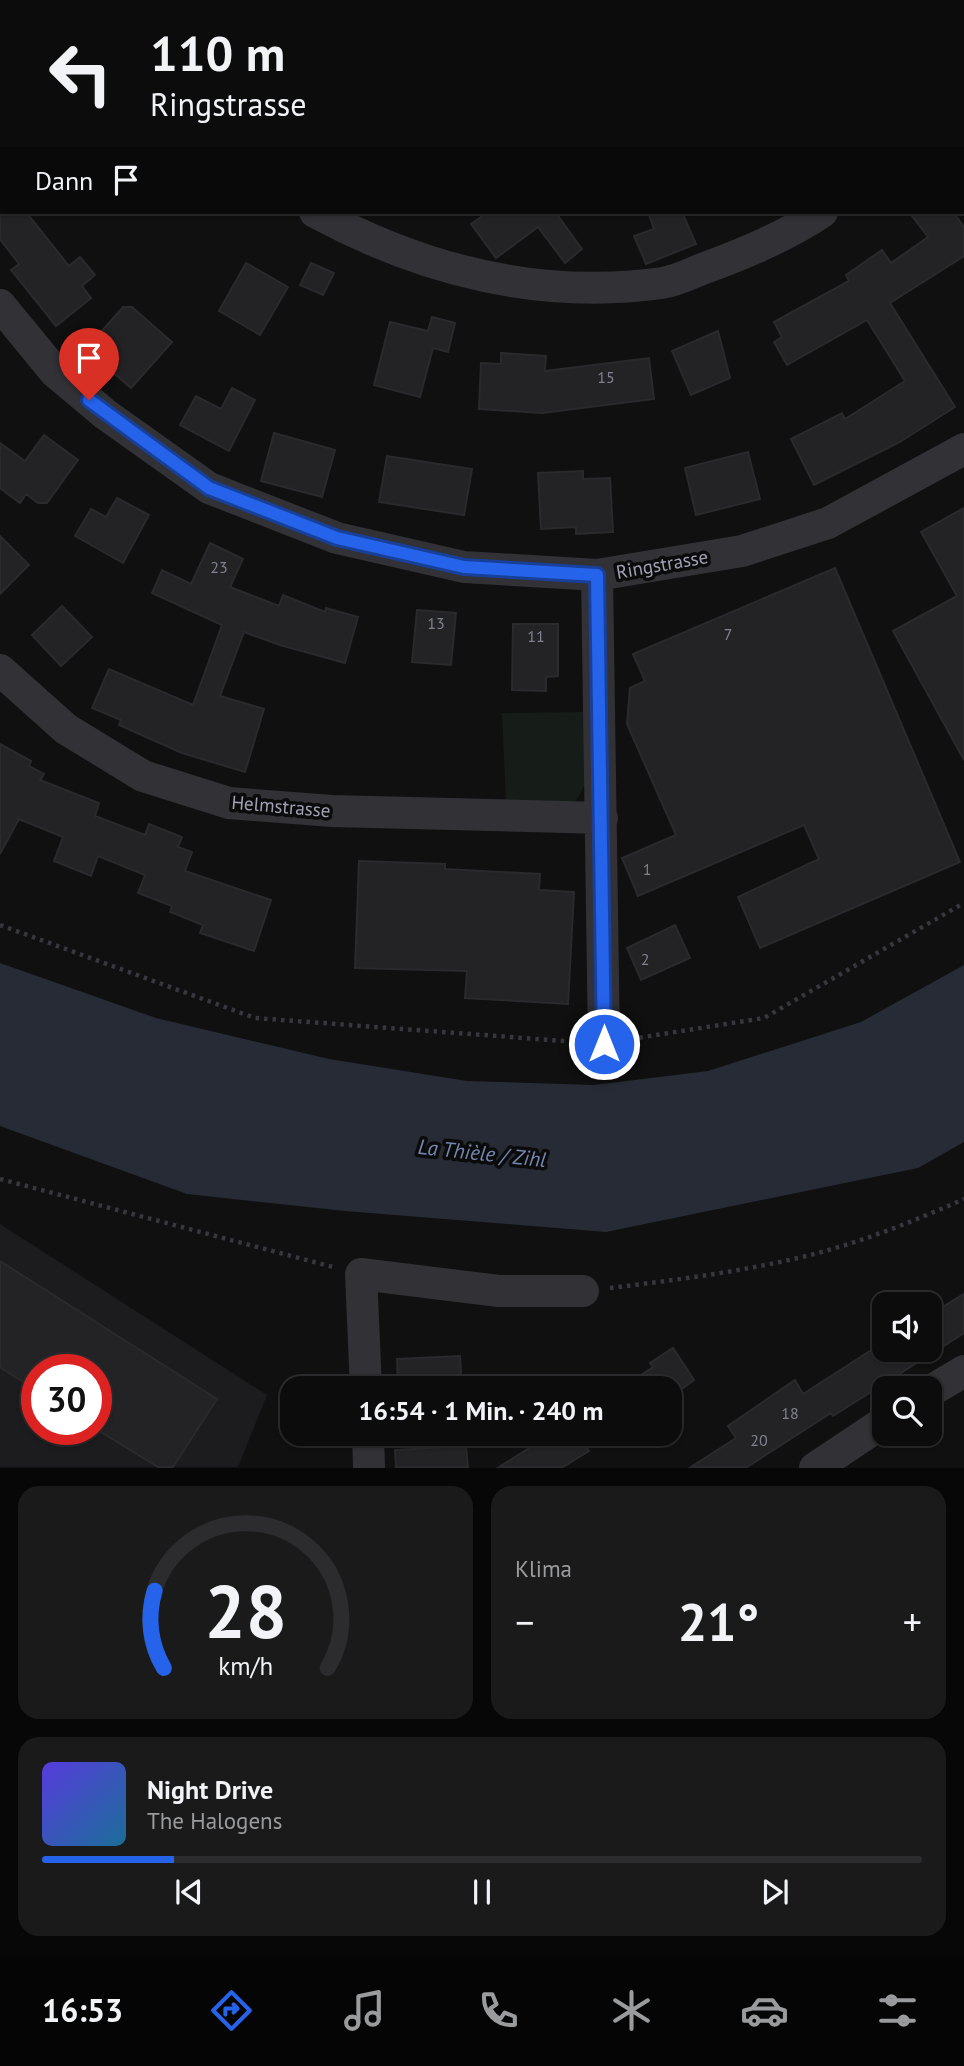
<!DOCTYPE html>
<html lang="de">
<head>
<meta charset="utf-8">
<style>
  :root { --surface:#0c0c0d; --page:#1a1a1b; --text:#f1f3f6; --muted:#9a9b9d; --line:#2c2c2e; --accent:#2563eb }
  body { margin:0; font-family:"PT Sans",sans-serif; background:var(--page); color:var(--text); height:100vh; display:flex; flex-direction:column; font-size:26px; white-space:nowrap }
  * { box-sizing:border-box; margin:0 }
  p { font-size:23px; color:var(--muted) }
  .icon { flex:none; width:38px; height:38px; fill:none; stroke:currentColor; stroke-width:2; stroke-linecap:round; stroke-linejoin:round }
  .map { position:relative; height:1468px; overflow:hidden }
  .panel { display:flex; flex-direction:column; gap:18px; padding:18px; background:#070707; flex:1 }
  .panel>* { flex:none }
  .guide { position:absolute; left:0px; top:0px; width:964px; height:214px; box-shadow:0 2px 5px #0004,0 0 0 2px var(--line); background:#0c0c0d; color:var(--text); overflow:hidden }
  .controls { position:absolute; left:872px; top:1292px; display:grid; gap:14px }
  .controls a { display:grid; place-items:center; width:70px; height:70px; border-radius:14px; background:var(--surface); box-shadow:0 2px 5px #0004,0 0 0 2px var(--line); font-size:35px }
  .speed { position:absolute; left:21px; top:1354px; display:flex; gap:14px; font-size:35px; font-weight:700; text-align:center }
  .speed>* { display:grid; place-content:center; width:91px; height:91px; border-radius:50%; background:var(--surface); box-shadow:0 2px 5px #0004,0 0 0 2px var(--line); line-height:1 }
  .speed .limit { border:10px solid #d22; background:#fff; color:#111 }
  .pin { position:absolute; display:grid; place-items:center; width:60px; height:60px; color:#fff; margin:-72px -30px; border-radius:50% 50% 50% 0; rotate:-45deg; box-shadow:0 0 7px #0007 }
  .pin .icon { rotate:45deg }
  .me { position:absolute; width:77px; margin:-38px; rotate:0deg; stroke-linejoin:round; filter:drop-shadow(0 0 5px #0008) }
  .turn { display:flex; align-items:center; gap:24px; height:147px; padding:0 35px; font-size:32px }
  .turn .icon { width:91px; height:91px; stroke-width:2.5 }
  .turn b { display:block; font-size:49px; line-height:60px }
  .then { display:flex; align-items:center; height:66px; padding:0 35px; background:#0003; gap:14px; font-size:26px }
  .big { font-size:52px; font-weight:600; line-height:1.1 }
  .panel .card { flex:1; display:flex; flex-direction:column; justify-content:center; gap:10px; min-width:0; padding:0 24px; border-radius:21px; background:var(--page) }
  .panel .dial { align-items:center; gap:0 }
  .dial svg { height:182px; overflow:visible; fill:none; stroke:var(--line); stroke-width:7; stroke-linecap:round; text-anchor:middle }
  .dial text { fill:var(--text); stroke:none }
  .song { display:flex; align-items:center; gap:21px }
  .cover { width:84px; height:84px; border-radius:10px; background:linear-gradient(135deg,hsl(250 70% 55%),hsl(200 70% 35%)) }
  .played { height:7px; border-radius:4px; background:linear-gradient(90deg,var(--accent) 15%,var(--line) 15%) }
  .keys { display:flex; justify-content:space-around; direction:ltr }
  .heat { display:flex; justify-content:space-between; align-items:center; font-size:38px; direction:ltr }
  .panel .tiles { flex:1; display:grid; gap:18px; grid-template-columns:1fr 1fr }
  .card:last-child { grid-column:span 2 }
  .trip { position:absolute; left:280px; top:1376px; width:402px; height:70px; border-radius:21px; background:var(--surface); box-shadow:0 2px 5px #0004,0 0 0 2px var(--line); font-weight:600; line-height:70px; text-align:center }
  .menu { display:flex; height:112px; justify-content:space-around; align-items:center; background:#050505; color:var(--muted) }
  .menu .icon { width:49px; height:49px }
  .menu .current { color:var(--accent) }
  .menu b { font-size:32px; color:var(--text) }
  .map>svg:first-child { display:block }
  .built { fill:#1c1c1e; fill-rule:evenodd }
  .green { fill:#161c18 }
  .water { fill:#262b35 }
  .building { fill:#232325; stroke:#2a2a2d; stroke-width:2 }
  .lines { fill:none; stroke-linecap:round; stroke-linejoin:round }
  .path { stroke:#37373d; stroke-width:4.5; stroke-dasharray:3.5 5; stroke-linecap:butt }
  .minor { stroke:#313136; stroke-width:32 }
  .route-casing { stroke:#184099; stroke-width:18 }
  .route { stroke:#2563eb; stroke-width:12 }
  .labels { text-anchor:middle; dominant-baseline:central; stroke-width:7; stroke-linejoin:round; paint-order:stroke }
  .number-label { font-size:16px; fill:#80828f }
  .street-label { font-size:19px; fill:#a0a2b3; stroke:#0b0b0c }
  .water-label { font-size:21px; font-style:italic; fill:#7588b0; stroke:#0b0b0c }
</style>
</head>
<body>
<div class="map">
<svg width="964" height="1468" viewBox="0 0 964 1468">
  <rect width="100%" height="100%" fill="#101011"/>
  <path class="built" d="M 0,1224 L 267,1395 L 238,1467 L 0,1467 ZM 37,1370 L 96,1370 L 96,1430 L 37,1430 Z"/>
  <path class="green" d="M 584,712 C 586,743 596,781 572,805 L 506,803 L 502,713 Z"/>
  <path class="water" d="M 0,963 L 156,1018 L 329,1059 L 467,1081 L 594,1085 L 708,1071 L 861,1022 L 964,965 L 964,1142 L 918,1168 L 606,1232 L 345,1211 L 187,1194 L 0,1126 Z"/>
  <path class="building" d="M 0,212 L 26,212 L 69,266 L 80,257 L 95,275 L 82,286 L 91,298 L 56,326 L 11,270 L 19,264 L 0,239 Z
    M 488,212 L 558,212 L 556,213 L 582,249 L 565,263 L 538,227 L 496,258 L 471,224 Z
    M 648,212 L 682,212 L 696,244 L 646,264 L 634,236 L 654,229 Z
    M 909,212 L 953,212 L 964,227 L 964,256 L 890,303 L 955,407 L 900,442 L 814,485 L 791,439 L 842,413 L 845,419 L 905,381 L 867,320 L 787,365 L 774,342 L 782,337 L 774,322 L 849,281 L 846,275 L 882,250 L 891,263 L 928,237 Z
    M 246,263 L 288,287 L 260,335 L 219,311 Z
    M 311,263 L 334,273 L 323,295 L 300,285 Z
    M 123,307 L 132,307 L 172,342 L 131,388 L 86,349 Z
    M 432,317 L 455,323 L 448,352 L 433,348 L 420,397 L 374,385 L 390,322 L 428,331 Z
    M 718,331 L 730,378 L 691,395 L 672,351 Z
    M 501,353 L 546,356 L 545,371 L 649,358 L 654,399 L 542,413 L 479,409 L 481,363 L 501,364 Z
    M 232,388 L 255,400 L 229,451 L 180,425 L 196,396 L 221,409 Z
    M 274,433 L 335,450 L 322,497 L 261,481 Z
    M 44,435 L 78,460 L 47,503 L 38,503 L 26,494 L 20,503 L 0,488 L 0,443 L 25,461 Z
    M 748,452 L 760,499 L 696,515 L 685,468 Z
    M 387,456 L 472,469 L 464,515 L 379,502 Z
    M 583,471 L 583,479 L 610,478 L 613,532 L 576,534 L 576,527 L 541,529 L 538,473 Z
    M 117,498 L 149,515 L 123,563 L 75,536 L 91,509 L 106,517 Z
    M 964,508 L 964,760 L 893,631 L 957,596 L 921,532 Z
    M 0,536 L 29,565 L 0,594 Z
    M 210,543 L 243,559 L 230,587 L 279,606 L 283,595 L 325,612 L 326,608 L 358,617 L 345,663 L 280,645 L 244,632 L 220,696 L 264,709 L 245,772 L 182,753 L 119,725 L 121,720 L 92,708 L 109,669 L 193,705 L 222,625 L 152,593 L 162,570 L 191,584 Z
    M 835,568 L 960,862 L 760,948 L 738,897 L 819,859 L 804,825 L 638,896 L 622,858 L 676,835 L 627,724 L 630,688 L 645,681 L 633,654 Z
    M 62,606 L 92,637 L 61,666 L 32,635 Z
    M 417,610 L 456,613 L 451,665 L 412,662 Z
    M 513,624 L 558,624 L 558,676 L 546,677 L 546,691 L 512,690 Z
    M 0,744 L 31,761 L 29,766 L 44,774 L 40,780 L 99,803 L 95,816 L 145,835 L 149,824 L 182,837 L 178,847 L 192,852 L 185,871 L 271,900 L 254,951 L 200,933 L 203,925 L 170,912 L 172,906 L 138,893 L 145,875 L 98,856 L 91,876 L 54,861 L 63,837 L 19,819 L 0,854 Z
    M 359,861 L 445,864 L 445,869 L 540,874 L 539,890 L 574,892 L 568,1004 L 465,998 L 467,971 L 355,968 Z
    M 675,925 L 690,958 L 641,980 L 627,948 Z
    M 0,1261 L 217,1399 L 173,1467 L 158,1467 L 96,1429 L 96,1370 L 37,1370 L 37,1391 L 0,1367 Z
    M 964,1294 L 964,1333 L 833,1416 L 831,1413 L 747,1467 L 691,1467 L 736,1438 L 728,1426 L 795,1380 L 803,1394 L 873,1349 L 929,1349 L 929,1315 Z
    M 673,1348 L 694,1380 L 683,1388 L 622,1388 L 653,1367 L 650,1363 Z
    M 460,1356 L 462,1388 L 398,1388 L 397,1359 Z
    M 553,1433 L 578,1433 L 589,1451 L 563,1467 L 499,1467 Z
    M 466,1446 L 468,1467 L 396,1467 L 395,1450 Z"/>
  <g class="lines">
    <path class="path" d="M 0,925 L 255,1018 L 577,1042
      M 631,1039 L 764,1018 L 964,903
      M 0,1179 L 333,1267
      M 610,1288 C 675,1280 739,1272 802,1257 C 857,1244 912,1222 964,1199"/>
    <path class="minor" d="M 135,2 L 137,0
      M 659,2 L 662,0
      M 0,103 L 2,102
      M 962,114 L 964,113
      M 315,212 C 422,270 540,300 662,283 C 676,281 690,274 702,269 C 744,254 785,237 822,212
      M 0,305 L 55,372 L 105,414 L 209,488 L 337,538 L 464,567 L 597,575 L 742,551 L 828,523 L 964,449
      M 597,575 L 604,1044
      M 0,670 L 66,729 L 143,776 L 229,803 L 332,811 L 602,818
      M 366,1388 L 361,1274 L 499,1291 L 583,1291
      M 929,1392 L 964,1371
      M 368,1433 L 369,1468
      M 815,1468 L 884,1422"/>
  </g>
  <g class="lines">
    <defs>
      <path id="route" d="M 89,400 L 209,488 L 337,538 L 464,567 L 597,575 L 604,1044"/>
    </defs>
    <use href="#route" class="route-casing"/>
    <use href="#route" class="route"/>
  </g>
  <g class="labels">
    <g class="number-label">
      <text x="606" y="377">15</text>
      <text x="219" y="567">23</text>
      <text x="436" y="623">13</text>
      <text x="728" y="634">7</text>
      <text x="536" y="636">11</text>
      <text x="647" y="869">1</text>
      <text x="645" y="959">2</text>
      <text x="790" y="1413">18</text>
      <text x="759" y="1440">20</text>
    </g>
    <g class="street-label">
      <text transform="translate(662 564) rotate(-10)">Ringstrasse</text>
      <text transform="translate(281 806) rotate(5)">Helmstrasse</text>
    </g>
    <g class="water-label">
      <text transform="translate(482 1153) rotate(6)">La Thièle / Zihl</text>
    </g>
  </g>
</svg>
<div class="controls">
<a><svg class="icon" aria-label="sound" viewBox="0 0 24 24"><path d="M4 9h4l5-4v14l-5-4H4zM17 9q2 3 0 6"/></svg></a>
<a><svg class="icon" aria-label="search" viewBox="0 0 24 24"><circle cx="10" cy="10" r="6"/><path d="M15 15l6 6"/></svg></a>
</div>
<div class="speed"><div class="limit">30</div></div>
<div class="pin" style="left:89px;top:400px;background:#d93025"><svg class="icon" aria-label="arrive" viewBox="0 0 24 24"><path d="M6 21V4h12l-3 4 3 4H6"/></svg></div>
<svg class="me" style="left:604px;top:1044px" viewBox="-20 -20 40 40"><circle r="17" fill="#2563eb" stroke="#fff" stroke-width="3"/><path d="M0-11L8 9 0 5-8 9z" fill="#fff"/></svg>
<div class="trip">16:54 · 1 Min. · 240 m</div>
<div class="guide">
<div class="turn"><svg class="icon" aria-label="left" viewBox="0 0 24 24"><path d="M17 20v-9H6M10 6l-5 5 5 5"/></svg><div><b>110 m</b>Ringstrasse</div></div>
<div class="then">Dann<svg class="icon" aria-label="arrive" viewBox="0 0 24 24"><path d="M6 21V4h12l-3 4 3 4H6"/></svg></div>
</div>
</div>
<section class="panel">
<div class="tiles">
<div class="card dial"><svg viewBox="0 0 100 80">
<path d="M14 69A42 42 0 1 1 86 69"/>
<path d="M14 69A42 42 0 0 1 10 35" stroke="#2563eb"/>
<text x="50" y="56" font-size="32" font-weight="700">28</text>
<text x="50" y="72" font-size="11">km/h</text>
</svg></div>
<div class="card"><p>Klima</p>
<div class="heat"><a>−</a><b class="big">21°</b><a>+</a></div>
</div>
<div class="card">
<div class="song"><i class="cover"></i><div><b>Night Drive</b><p>The Halogens</p></div></div>
<div class="played"></div>
<div class="keys"><svg class="icon" aria-label="previous" viewBox="0 0 24 24"><path d="M18 5L8 12l10 7zM5 5v14"/></svg><svg class="icon" aria-label="pause" viewBox="0 0 24 24"><path d="M8 5v14M16 5v14"/></svg><svg class="icon" aria-label="next" viewBox="0 0 24 24"><path d="M6 5l10 7-10 7zM19 5v14"/></svg></div>
</div>
</div>
</section>
<nav class="menu">
<b>16:53</b>
<svg class="icon current" aria-label="directions" viewBox="0 0 24 24"><path d="M12 3l9 9-9 9-9-9zM9 14v-3h6M13 9l2 2-2 2"/></svg>
<svg class="icon" aria-label="music" viewBox="0 0 24 24"><path d="M9 18V5l10-2v13"/><circle cx="6" cy="18" r="3"/><circle cx="16" cy="16" r="3"/></svg>
<svg class="icon" aria-label="phone" viewBox="0 0 24 24"><path d="M5 4h4l2 5-3 2q2 4 5 5l2-3 5 2v4C11 20 4 13 5 4z"/></svg>
<svg class="icon" aria-label="climate" viewBox="0 0 24 24"><path d="M12 3v18M4 7l16 10M4 17L20 7"/></svg>
<svg class="icon" aria-label="car" viewBox="0 0 24 24"><path d="M5 17H2v-5l4-1 3-4h7l3 4 3 1v5h-3M9 17h6M6 11h13"/><circle cx="7" cy="17" r="2"/><circle cx="17" cy="17" r="2"/></svg>
<svg class="icon" aria-label="filters" viewBox="0 0 24 24"><path d="M4 7h16M4 17h16"/><circle cx="9" cy="7" r="2"/><circle cx="15" cy="17" r="2"/></svg>
</nav>
</body>
</html>
